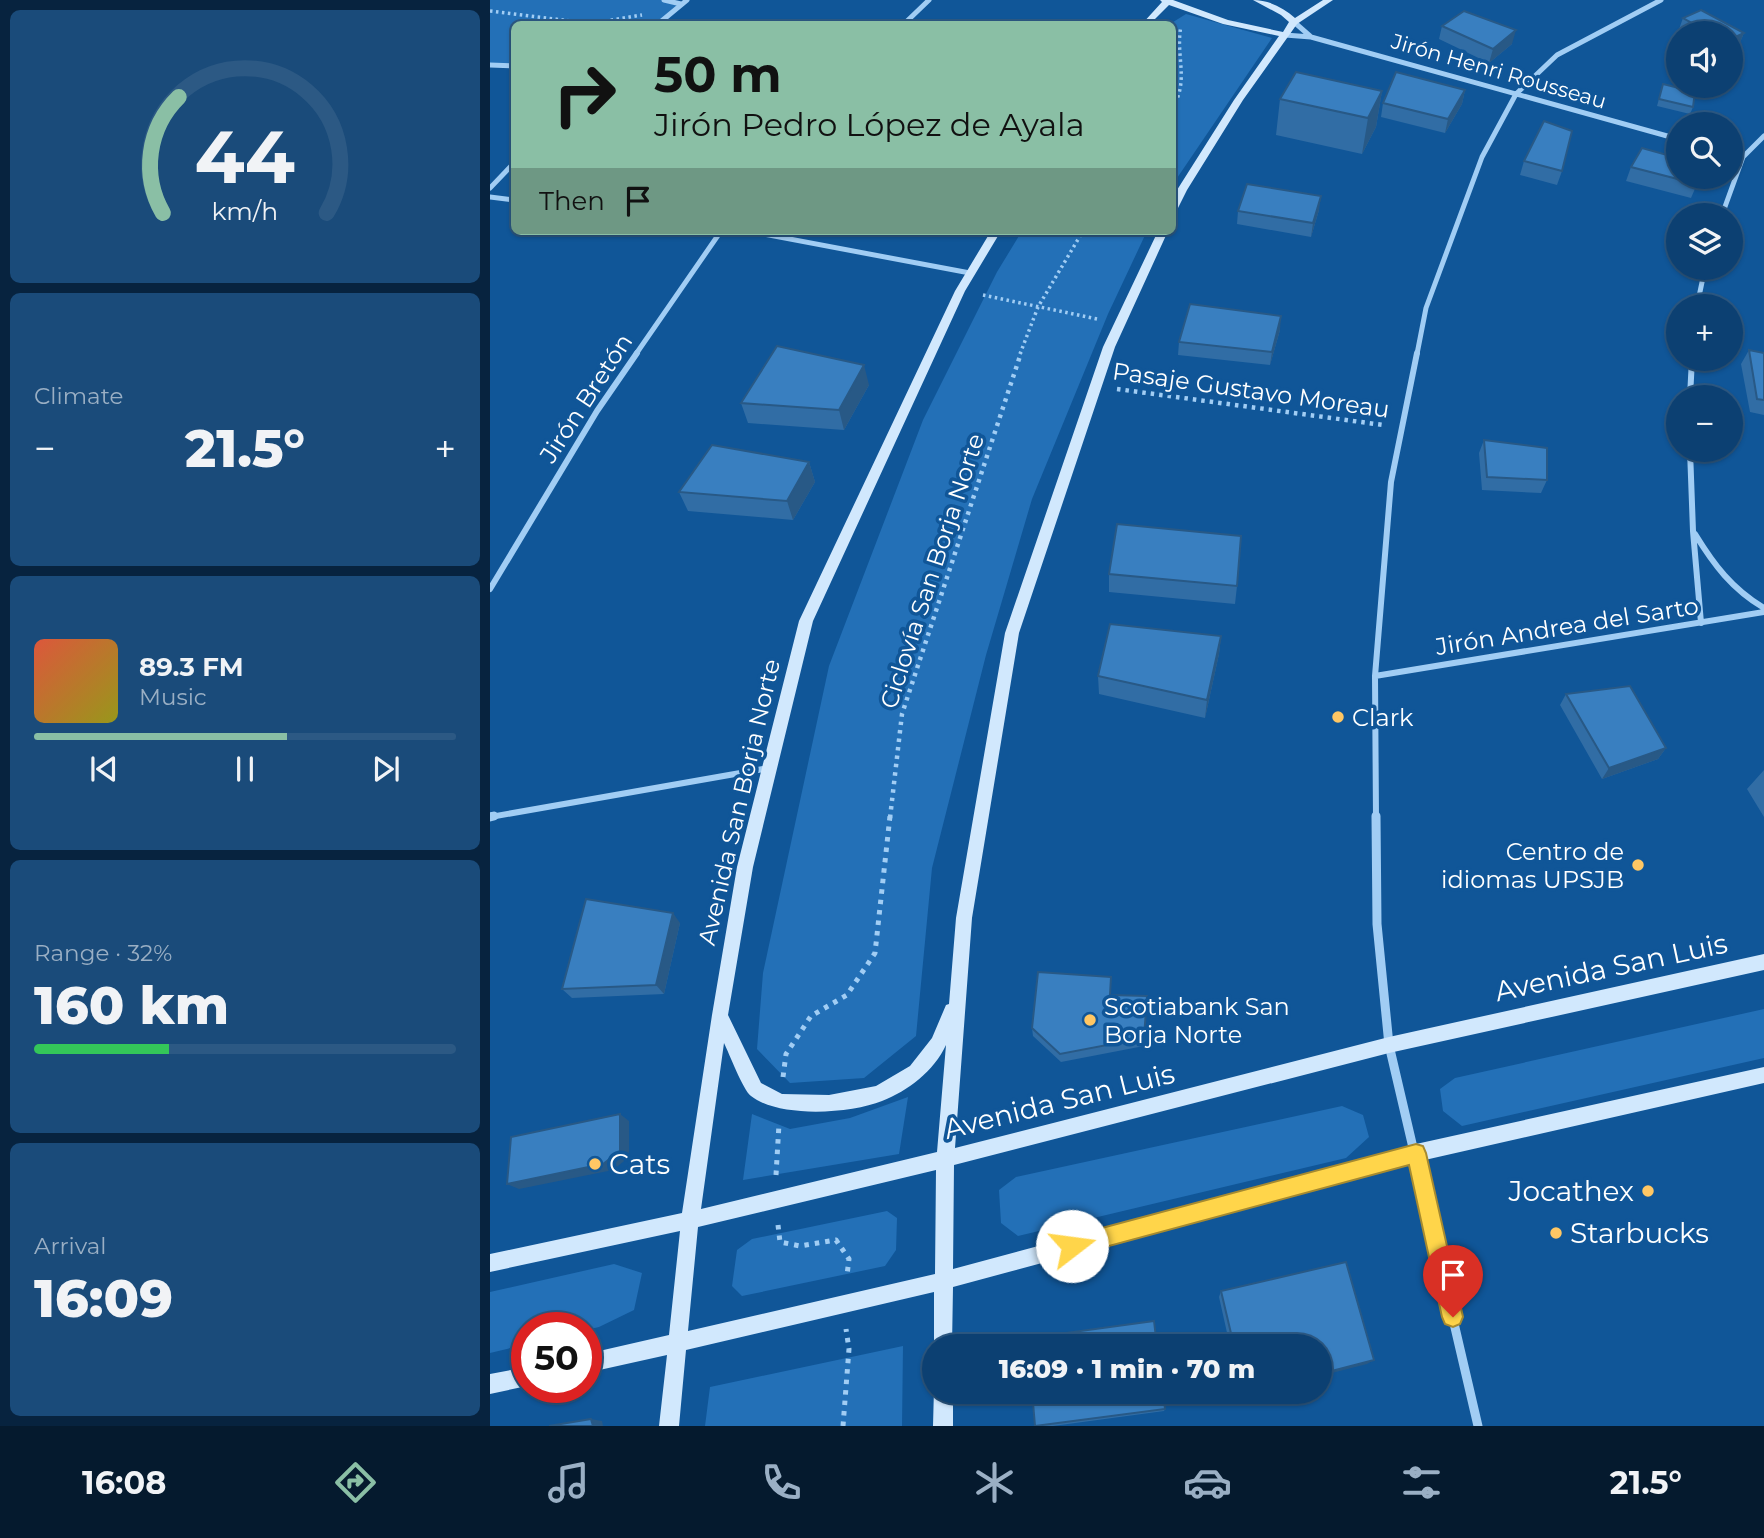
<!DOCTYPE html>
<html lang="en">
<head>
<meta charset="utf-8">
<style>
  :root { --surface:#0c4072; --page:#1a4b7a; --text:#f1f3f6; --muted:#9aafc4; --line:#2c5984; --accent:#8abfa5 }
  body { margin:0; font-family:Montserrat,sans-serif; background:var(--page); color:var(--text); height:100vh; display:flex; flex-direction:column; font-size:26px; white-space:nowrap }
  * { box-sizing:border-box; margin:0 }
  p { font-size:23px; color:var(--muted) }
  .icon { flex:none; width:38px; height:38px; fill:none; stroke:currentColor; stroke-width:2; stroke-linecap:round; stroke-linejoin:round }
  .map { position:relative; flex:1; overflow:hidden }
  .details { display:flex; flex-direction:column; gap:10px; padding:10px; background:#07233f; width:490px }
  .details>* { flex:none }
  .top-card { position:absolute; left:21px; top:21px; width:665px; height:214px; border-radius:10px; box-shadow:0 2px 5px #0004,0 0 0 2px var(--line); background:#8abfa5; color:#111; overflow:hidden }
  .buttons { position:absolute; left:1176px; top:21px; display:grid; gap:14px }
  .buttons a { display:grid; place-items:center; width:77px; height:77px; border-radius:50%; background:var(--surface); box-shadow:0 2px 5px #0004,0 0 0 2px var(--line); font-size:35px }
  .speed { position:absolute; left:21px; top:1312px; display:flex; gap:14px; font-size:35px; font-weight:700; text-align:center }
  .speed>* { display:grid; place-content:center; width:91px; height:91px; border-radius:50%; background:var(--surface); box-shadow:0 2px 5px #0004,0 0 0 2px var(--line); line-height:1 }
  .speed .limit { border:10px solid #d22; background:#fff; color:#111 }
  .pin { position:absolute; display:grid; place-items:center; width:60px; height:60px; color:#fff; margin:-72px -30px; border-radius:50% 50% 50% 0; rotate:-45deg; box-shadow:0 0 7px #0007 }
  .pin .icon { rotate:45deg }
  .me { position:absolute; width:77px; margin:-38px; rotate:75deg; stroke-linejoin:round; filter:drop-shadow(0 0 5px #0008) }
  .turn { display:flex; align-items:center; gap:24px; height:147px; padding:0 28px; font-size:32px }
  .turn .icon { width:91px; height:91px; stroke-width:2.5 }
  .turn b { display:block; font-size:49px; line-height:60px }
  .then { display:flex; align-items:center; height:66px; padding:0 28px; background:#0003; gap:14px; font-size:26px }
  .big { font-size:52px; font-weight:800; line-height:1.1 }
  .details .tile { flex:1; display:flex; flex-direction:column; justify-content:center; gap:10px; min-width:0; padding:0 24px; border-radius:10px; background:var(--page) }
  .details .dial { align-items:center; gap:0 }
  .dial svg { height:182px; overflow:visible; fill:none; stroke:var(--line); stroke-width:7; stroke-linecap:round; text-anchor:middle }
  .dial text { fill:var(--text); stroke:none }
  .song { display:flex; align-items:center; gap:21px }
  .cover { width:84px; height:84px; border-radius:10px; background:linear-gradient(135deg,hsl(10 70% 55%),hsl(60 70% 35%)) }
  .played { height:7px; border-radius:4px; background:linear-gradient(90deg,var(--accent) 60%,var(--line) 60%) }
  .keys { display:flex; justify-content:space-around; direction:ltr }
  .heat { display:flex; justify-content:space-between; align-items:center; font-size:38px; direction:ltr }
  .charge { height:10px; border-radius:5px; background:linear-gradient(90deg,#34c759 32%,var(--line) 0) }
  .trip { position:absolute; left:432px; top:1334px; width:410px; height:70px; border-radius:35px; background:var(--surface); box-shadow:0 2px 5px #0004,0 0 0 2px var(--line); font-weight:800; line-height:70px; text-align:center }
  .tabs { display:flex; height:112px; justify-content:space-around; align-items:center; background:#051a2e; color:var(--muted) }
  .tabs .icon { width:49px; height:49px }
  .tabs .on { color:var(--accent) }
  .tabs b { font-size:32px; color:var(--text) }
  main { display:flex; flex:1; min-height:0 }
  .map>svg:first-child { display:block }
  .green { fill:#2370b7 }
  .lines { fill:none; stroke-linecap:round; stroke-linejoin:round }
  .path-far2 { stroke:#a1cdf4; stroke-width:3.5; stroke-dasharray:2.5 3.5; stroke-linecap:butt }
  .path-far1 { stroke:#a1cdf4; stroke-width:4.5; stroke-dasharray:3.5 5; stroke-linecap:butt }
  .path { stroke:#a1cdf4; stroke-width:5; stroke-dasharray:4.5 6; stroke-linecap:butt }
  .street-far2 { stroke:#a1cdf4; stroke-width:5 }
  .street-far1 { stroke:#a1cdf4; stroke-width:6 }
  .street { stroke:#a1cdf4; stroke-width:9 }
  .secondary { fill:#d1e8fd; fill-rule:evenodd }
  .wall { fill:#316da5 }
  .shaded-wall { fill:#285986 }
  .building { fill:#397fc0; stroke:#285986; stroke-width:2 }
  .route { fill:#ffd54a; stroke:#a68a30; stroke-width:2 }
  .poi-dot { fill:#ffc764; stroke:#105698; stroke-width:2.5 }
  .labels { text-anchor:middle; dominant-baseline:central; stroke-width:7; stroke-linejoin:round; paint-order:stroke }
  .far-street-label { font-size:21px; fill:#fff; stroke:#105698 }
  .street-label { font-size:24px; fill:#fff; stroke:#105698 }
  .poi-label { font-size:24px; fill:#fff; stroke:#105698; text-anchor:start }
  .near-street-label { font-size:28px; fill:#fff; stroke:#105698 }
  .near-poi-label { font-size:28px; fill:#fff; stroke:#105698; text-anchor:start }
</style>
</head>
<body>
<main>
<section class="details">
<div class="tile dial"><svg viewBox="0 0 100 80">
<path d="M14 69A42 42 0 1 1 86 69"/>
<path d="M14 69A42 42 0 0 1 21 18" stroke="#8abfa5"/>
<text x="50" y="56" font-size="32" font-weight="700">44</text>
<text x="50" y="72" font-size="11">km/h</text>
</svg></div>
<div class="tile"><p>Climate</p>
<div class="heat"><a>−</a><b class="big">21.5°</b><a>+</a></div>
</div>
<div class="tile">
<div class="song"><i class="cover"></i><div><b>89.3 FM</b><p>Music</p></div></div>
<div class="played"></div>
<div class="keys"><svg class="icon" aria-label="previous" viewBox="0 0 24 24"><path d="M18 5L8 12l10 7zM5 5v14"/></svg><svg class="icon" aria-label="pause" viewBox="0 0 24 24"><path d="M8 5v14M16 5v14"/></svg><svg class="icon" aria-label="next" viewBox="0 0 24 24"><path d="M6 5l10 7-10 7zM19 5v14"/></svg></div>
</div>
<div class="tile"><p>Range · 32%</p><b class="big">160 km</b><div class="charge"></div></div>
<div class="tile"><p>Arrival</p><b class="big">16:09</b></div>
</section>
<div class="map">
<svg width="1274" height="1426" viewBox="0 0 1274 1426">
  <rect width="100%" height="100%" fill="#105698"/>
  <path class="green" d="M 0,0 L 174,0 L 191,4 L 168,24 L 24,24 L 24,66 L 0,65 Z
    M 696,14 L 782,38 L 683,184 L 682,24 L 680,24 Z
    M 532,231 L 657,231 L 618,314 L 542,499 L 496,655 L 442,868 L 426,1036 L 374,1078 L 300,1083 L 267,1049 L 273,973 L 339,666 L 433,420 L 507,272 Z
    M 1274,1009 L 1274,1058 L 972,1126 L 953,1111 L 950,1089 L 965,1078 Z
    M 418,1097 L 409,1154 L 253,1180 L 262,1114 L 300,1129 L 360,1118 Z
    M 852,1106 L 873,1115 L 879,1137 L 856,1158 L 528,1236 L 511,1223 L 509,1190 L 526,1177 Z
    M 397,1211 L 407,1218 L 406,1250 L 395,1266 L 252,1296 L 242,1286 L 247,1250 L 262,1239 Z
    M 124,1264 L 152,1273 L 144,1310 L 109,1327 L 96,1330 L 96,1328 L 37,1328 L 37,1344 L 0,1353 L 0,1292 Z
    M 413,1346 L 412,1426 L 215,1426 L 220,1387 Z"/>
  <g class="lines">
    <path class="path-far2" d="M 0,11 L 97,23
      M 97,24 L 152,15
      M 682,108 C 700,82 685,55 691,26
      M 493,295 L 607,319
      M 530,354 L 548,307 L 593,231"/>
    <path class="path-far1" d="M 627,389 L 893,425
      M 400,818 L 412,714 L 531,353"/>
    <path class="path" d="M 293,1077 L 296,1054 L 321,1016 L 357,995 L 385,953 L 400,816
      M 286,1175 L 289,1124
      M 288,1225 L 290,1242 L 310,1246 L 346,1240 L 359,1259 L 357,1275
      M 353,1426 L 359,1349 L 356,1329"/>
    <path class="street-far2" d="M 174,0 L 191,4
      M 804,22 L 820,36
      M 168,24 L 197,0
      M 414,24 L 439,0
      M 795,35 L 821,37 L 1188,139
      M 0,65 L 24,66
      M 1241,154 L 1253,157
      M 0,188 L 24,163
      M 0,197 L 24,200
      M 1232,215 L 1253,157 L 1274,136
      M 257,231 L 480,273
      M 1207,306 L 1215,268
      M 146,354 L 231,231
      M 927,354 L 936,308 L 992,157 L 1026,94 L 1067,55 L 1171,0"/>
    <path class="street-far1" d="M 1200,397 L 1202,359
      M 1200,450 L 1203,531 L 1211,623
      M 1205,534 C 1224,565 1242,589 1274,608
      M 0,589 L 107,411 L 147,353
      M 885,676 L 1274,612
      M 0,817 L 279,768
      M 886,818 L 885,676 L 901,482 L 927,353"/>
    <path class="street" d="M 886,816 L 887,924 L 899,1045 L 988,1426
      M 0,817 L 4,816"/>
    <path class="secondary" d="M 670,0 L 683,0 L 738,20 L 793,32 L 799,22 L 791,15 L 763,0 C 778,0 793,7 805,18 L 833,0 L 843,0 L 807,24 L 753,100 L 697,190 L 687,210 L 682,213 L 682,199 L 687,190 L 744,100 L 789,36 L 733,24 L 679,5 L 660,24 L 652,24 L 672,2 Z
      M 501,231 L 511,231 L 475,291 L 323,621 L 263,867 L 238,1015 L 271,1083 L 292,1094 L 339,1095 L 386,1086 L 420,1066 L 442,1038 L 456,1005 L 459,1004 L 466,918 L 515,633 L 613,347 L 668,231 L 678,231 L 625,347 L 529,633 L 482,918 L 465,1148 L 899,1037 L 1274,954 L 1274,970 L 899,1053 L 464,1165 L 463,1269 L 926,1144 L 1274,1067 L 1274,1083 L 926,1162 L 463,1287 L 462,1346 L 444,1346 L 444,1348 L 444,1292 L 196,1350 L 189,1426 L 169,1426 L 177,1355 L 96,1373 L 96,1354 L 179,1335 L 190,1231 L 0,1272 L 0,1254 L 192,1213 L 222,1015 L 247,867 L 309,621 L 465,291 ZM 234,1043 C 239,1053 253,1090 261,1096 C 288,1118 360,1114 392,1101 C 418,1091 444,1071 456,1045 L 447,1152 L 211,1209 ZM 446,1170 L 445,1274 L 198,1331 L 208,1227 Z
      M 37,1367 L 37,1386 L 0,1394 L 0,1374 Z
      M 444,1388 L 444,1391 L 463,1391 L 463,1426 L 443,1426 Z"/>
  </g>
  <path class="wall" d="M 1193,18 L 1254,33 L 1248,47 L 1241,33 L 1190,33 L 1188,32 Z
    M 952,26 L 1022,44 L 999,63 L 949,39 Z
    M 1173,84 L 1203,107 L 1200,114 L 1167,106 Z
    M 975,90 L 972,104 L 955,133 L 891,117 L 893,103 Z
    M 892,91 L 886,127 L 872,154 L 786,135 L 790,99 Z
    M 1034,161 L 1072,171 L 1067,185 L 1030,175 Z
    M 1141,167 L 1207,184 L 1201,198 L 1136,181 Z
    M 829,210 L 821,237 L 747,224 L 748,211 Z
    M 790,330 L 780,365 L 688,355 L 689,342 Z
    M 1259,350 L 1274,353 L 1274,415 L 1260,412 L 1251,364 Z
    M 379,385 L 354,430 L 258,423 L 251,403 Z
    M 994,440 L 1057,480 L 1051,493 L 992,490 L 989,453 Z
    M 319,462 L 325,482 L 303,520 L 198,511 L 189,492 Z
    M 619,574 L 747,586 L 745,604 L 619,592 Z
    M 731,636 L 729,654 L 715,718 L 609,694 L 608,676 Z
    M 1076,694 L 1176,748 L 1168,759 L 1112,779 L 1070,705 Z
    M 1274,770 L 1274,817 L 1257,789 Z
    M 190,923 L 174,994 L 82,998 L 72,989 Z
    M 621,977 L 621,995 L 657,996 L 654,1046 L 571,1062 L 543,1036 L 542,1028 Z
    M 731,1291 L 877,1364 L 830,1346 L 740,1346 L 729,1297 Z
    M 675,1409 L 674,1411 L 563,1426 L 545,1426 Z"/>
  <path class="shaded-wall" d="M 1026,30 L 1022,44 L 999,63 L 1003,49 Z
    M 1254,33 L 1248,47 L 1241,50 L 1241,39 Z
    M 975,90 L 972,104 L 955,133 L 958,119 Z
    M 892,91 L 886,127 L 872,154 L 878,118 Z
    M 831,196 L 829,210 L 821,237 L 823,223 Z
    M 791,316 L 790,330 L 780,365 L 782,352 Z
    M 374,365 L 379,385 L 354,430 L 349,410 Z
    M 319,462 L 325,482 L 303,520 L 297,501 Z
    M 731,636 L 729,654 L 715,718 L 717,700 Z
    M 1176,748 L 1168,759 L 1112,779 L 1119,768 Z
    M 183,913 L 190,923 L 174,994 L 166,985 Z
    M 130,1114 L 139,1121 L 139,1157 L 123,1170 L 29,1189 L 17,1184 Z
    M 884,1360 L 877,1364 L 830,1376 L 830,1374 Z
    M 758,1391 L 766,1391 L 751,1395 L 754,1392 Z
    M 101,1419 L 112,1421 L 113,1426 L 103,1426 Z"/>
  <path class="building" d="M 1211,10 L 1254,33 L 1241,39 L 1241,33 L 1220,33 L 1193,18 Z
    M 974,11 L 1026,30 L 1003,49 L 952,26 Z
    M 806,72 L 892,91 L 878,118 L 790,99 Z
    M 906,72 L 975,90 L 958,119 L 893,103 Z
    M 1173,84 L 1205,92 L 1203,107 L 1169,99 Z
    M 1054,121 L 1082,131 L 1072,171 L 1034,161 Z
    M 1152,148 L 1188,158 L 1188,177 L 1209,177 L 1207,184 L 1141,167 Z
    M 757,184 L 831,196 L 823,223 L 748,211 Z
    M 700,304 L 791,316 L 782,352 L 689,342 Z
    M 287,346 L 374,365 L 349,410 L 251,403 Z
    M 1259,350 L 1274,353 L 1274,400 L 1267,399 Z
    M 994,440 L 1057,448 L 1057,480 L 997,477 Z
    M 222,445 L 319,462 L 297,501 L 189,492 Z
    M 627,524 L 751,536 L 747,586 L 619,574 Z
    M 620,624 L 731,636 L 717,700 L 608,676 Z
    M 1140,686 L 1176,748 L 1119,768 L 1076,694 Z
    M 96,899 L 183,913 L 166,985 L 72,989 Z
    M 548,972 L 621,977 L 620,995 L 657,996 L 654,1038 L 570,1054 L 542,1028 Z
    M 130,1114 L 130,1151 L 113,1164 L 17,1184 L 21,1137 Z
    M 856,1262 L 884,1360 L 830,1374 L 830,1346 L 744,1346 L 731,1291 Z
    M 664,1321 L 667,1346 L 539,1346 L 539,1338 Z
    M 542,1391 L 673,1391 L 675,1409 L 545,1426 Z
    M 101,1419 L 103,1426 L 59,1426 Z"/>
  <path class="route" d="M 926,1144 L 933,1146 L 936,1153 L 973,1317 L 970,1324 L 963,1327 L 955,1324 L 952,1317 L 919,1165 L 582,1256 L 575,1253 L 572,1246 L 575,1239 L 582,1236 Z"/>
  <g class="poi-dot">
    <circle cx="848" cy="717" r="7"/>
    <circle cx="1148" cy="865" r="7"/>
    <circle cx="600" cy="1020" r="7"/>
    <circle cx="105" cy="1164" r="7"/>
    <circle cx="1158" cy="1191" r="7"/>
    <circle cx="1066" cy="1233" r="7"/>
  </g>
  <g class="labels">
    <g class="far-street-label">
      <text transform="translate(1009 71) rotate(16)">Jirón Henri Rousseau</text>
    </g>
    <g class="street-label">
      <text transform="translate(761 390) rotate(8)">Pasaje Gustavo Moreau</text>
      <text transform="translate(96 398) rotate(-57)">Jirón Bretón</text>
      <text transform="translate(442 571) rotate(-72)">Ciclovía San Borja Norte</text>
      <text transform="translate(1077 626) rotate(-9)">Jirón Andrea del Sarto</text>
      <text transform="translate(249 802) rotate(-77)">Avenida San Borja Norte</text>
    </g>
    <g class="poi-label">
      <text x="862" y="717">Clark</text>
      <text x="1134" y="851" text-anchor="end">Centro de<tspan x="1134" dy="28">idiomas UPSJB</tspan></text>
      <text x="614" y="1006">Scotiabank San<tspan x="614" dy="28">Borja Norte</tspan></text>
    </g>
    <g class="near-street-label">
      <text transform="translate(1121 967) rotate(-12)">Avenida San Luis</text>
      <text transform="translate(569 1101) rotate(-14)">Avenida San Luis</text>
    </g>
    <g class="near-poi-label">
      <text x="119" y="1164">Cats</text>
      <text x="1144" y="1191" text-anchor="end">Jocathex</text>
      <text x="1080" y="1233">Starbucks</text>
    </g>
  </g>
</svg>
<div class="buttons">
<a><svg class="icon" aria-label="sound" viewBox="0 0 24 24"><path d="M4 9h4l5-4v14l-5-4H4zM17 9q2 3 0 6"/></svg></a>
<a><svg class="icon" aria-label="search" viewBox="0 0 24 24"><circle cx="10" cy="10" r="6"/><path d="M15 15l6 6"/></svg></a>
<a><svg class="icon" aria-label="layers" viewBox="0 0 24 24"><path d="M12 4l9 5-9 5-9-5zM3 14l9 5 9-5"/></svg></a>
<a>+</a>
<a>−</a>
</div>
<div class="speed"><div class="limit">50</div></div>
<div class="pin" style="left:963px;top:1317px;background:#d93025"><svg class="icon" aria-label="arrive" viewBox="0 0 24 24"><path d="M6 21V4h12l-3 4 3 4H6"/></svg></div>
<svg class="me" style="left:582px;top:1246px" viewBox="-20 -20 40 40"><circle r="19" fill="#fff"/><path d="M0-13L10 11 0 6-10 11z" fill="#ffd54a"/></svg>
<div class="trip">16:09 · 1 min · 70 m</div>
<div class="top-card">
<div class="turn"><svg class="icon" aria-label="right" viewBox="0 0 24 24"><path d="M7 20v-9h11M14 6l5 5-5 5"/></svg><div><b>50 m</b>Jirón Pedro López de Ayala</div></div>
<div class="then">Then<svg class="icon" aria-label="arrive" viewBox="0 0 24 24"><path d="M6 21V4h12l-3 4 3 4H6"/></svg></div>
</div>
</div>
</main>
<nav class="tabs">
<b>16:08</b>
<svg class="icon on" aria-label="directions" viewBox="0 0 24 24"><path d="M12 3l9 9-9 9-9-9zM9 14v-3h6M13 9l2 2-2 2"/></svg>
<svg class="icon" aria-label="music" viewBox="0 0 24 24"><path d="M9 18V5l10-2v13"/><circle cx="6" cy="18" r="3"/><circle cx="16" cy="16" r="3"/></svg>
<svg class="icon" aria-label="phone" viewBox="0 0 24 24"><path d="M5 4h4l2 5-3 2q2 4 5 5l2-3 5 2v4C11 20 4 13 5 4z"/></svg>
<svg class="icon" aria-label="climate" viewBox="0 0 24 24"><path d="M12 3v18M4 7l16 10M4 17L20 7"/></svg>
<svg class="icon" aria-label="car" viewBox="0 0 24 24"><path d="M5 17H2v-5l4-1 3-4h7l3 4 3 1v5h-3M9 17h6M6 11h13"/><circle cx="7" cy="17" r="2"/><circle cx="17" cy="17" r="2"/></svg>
<svg class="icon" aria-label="filters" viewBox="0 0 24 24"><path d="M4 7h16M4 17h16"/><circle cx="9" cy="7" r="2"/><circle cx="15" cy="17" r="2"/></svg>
<b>21.5°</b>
</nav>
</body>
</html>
